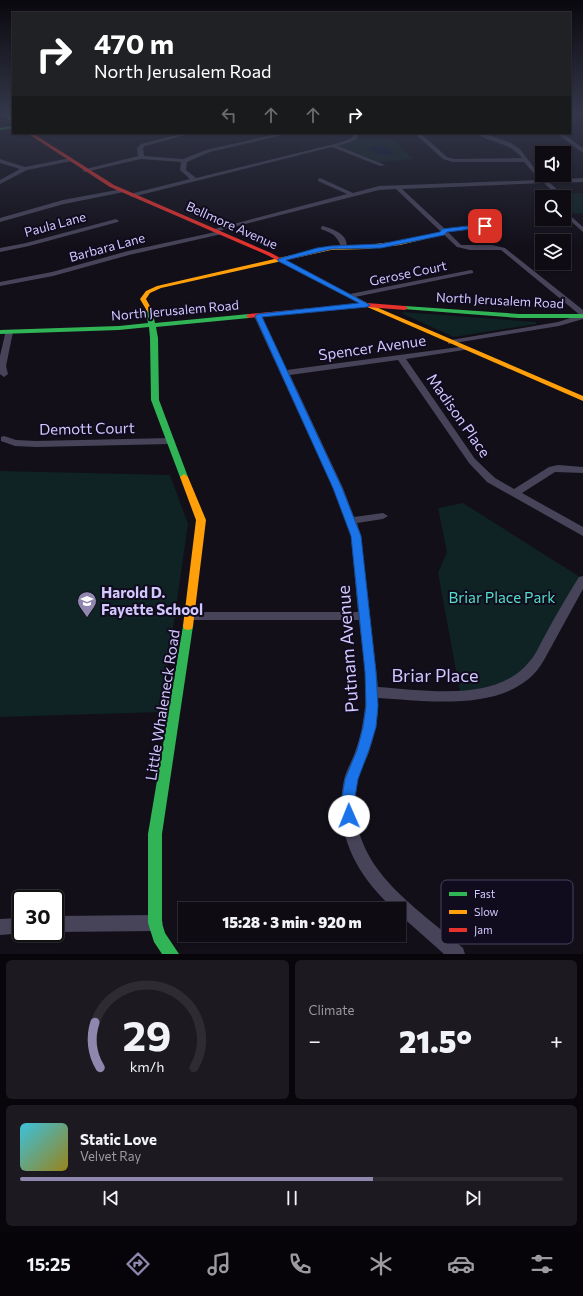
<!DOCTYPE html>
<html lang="en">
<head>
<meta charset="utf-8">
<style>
  :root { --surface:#0e0b13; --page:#1c1921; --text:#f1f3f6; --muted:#9b9ba0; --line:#2e2b33; --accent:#8f87ae }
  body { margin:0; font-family:Commissioner,sans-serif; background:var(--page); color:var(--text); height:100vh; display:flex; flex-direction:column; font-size:15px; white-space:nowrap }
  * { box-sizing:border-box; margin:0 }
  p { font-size:13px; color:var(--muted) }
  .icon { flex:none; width:22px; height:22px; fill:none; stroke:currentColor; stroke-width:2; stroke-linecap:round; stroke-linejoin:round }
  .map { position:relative; height:954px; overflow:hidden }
  .panel { display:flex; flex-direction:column; gap:6px; padding:6px; background:#08060a; flex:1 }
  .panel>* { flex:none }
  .guide { position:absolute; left:12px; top:12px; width:559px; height:122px; border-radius:0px; box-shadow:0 1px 3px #0004,0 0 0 1px var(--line); background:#202124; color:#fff; overflow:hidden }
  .buttons { position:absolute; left:535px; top:146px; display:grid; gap:8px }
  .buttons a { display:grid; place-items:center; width:36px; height:36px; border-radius:0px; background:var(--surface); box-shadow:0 1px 3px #0004,0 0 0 1px var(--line); font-size:20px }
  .speed { position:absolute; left:12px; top:890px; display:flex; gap:8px; font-size:20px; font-weight:700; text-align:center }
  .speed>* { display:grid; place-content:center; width:52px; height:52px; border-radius:50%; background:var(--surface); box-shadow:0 1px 3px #0004,0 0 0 1px var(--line); line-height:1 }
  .speed .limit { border:2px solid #111; border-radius:6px; background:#fff; color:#111 }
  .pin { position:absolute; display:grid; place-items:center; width:34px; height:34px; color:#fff; margin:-17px; border-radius:8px; box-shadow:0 2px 6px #0006 }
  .me { position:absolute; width:44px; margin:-22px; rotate:359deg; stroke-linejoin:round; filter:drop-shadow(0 0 3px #0008) }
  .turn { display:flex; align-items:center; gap:14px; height:84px; padding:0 16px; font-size:18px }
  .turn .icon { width:52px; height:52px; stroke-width:2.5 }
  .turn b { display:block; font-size:28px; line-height:34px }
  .lanes { display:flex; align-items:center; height:38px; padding:0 16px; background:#0003; justify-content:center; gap:20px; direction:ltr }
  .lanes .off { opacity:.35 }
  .big { font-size:30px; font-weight:800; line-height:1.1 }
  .panel .card { flex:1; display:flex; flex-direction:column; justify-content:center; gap:6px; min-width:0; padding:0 14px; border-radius:6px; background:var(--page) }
  .panel .dial { align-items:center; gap:0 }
  .dial svg { height:104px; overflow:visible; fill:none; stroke:var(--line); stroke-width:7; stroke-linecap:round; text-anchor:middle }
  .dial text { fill:var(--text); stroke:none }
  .song { display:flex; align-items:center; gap:12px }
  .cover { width:48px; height:48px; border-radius:6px; background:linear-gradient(135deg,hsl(190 70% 55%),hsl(50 70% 35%)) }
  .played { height:4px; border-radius:2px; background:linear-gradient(90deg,var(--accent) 65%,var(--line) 65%) }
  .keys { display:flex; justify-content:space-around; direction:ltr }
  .heat { display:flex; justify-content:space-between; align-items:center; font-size:22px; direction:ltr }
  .panel .tiles { flex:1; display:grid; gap:6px; grid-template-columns:1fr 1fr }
  .card:last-child { grid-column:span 2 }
  .trip { position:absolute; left:178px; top:902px; width:228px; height:40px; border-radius:0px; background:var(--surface); box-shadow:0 1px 3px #0004,0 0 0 1px var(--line); font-weight:800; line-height:40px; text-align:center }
  .tabs { display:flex; height:64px; justify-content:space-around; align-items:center; background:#060408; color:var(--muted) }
  .tabs .icon { width:28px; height:28px }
  .tabs .selected { color:var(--accent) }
  .tabs b { font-size:18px; color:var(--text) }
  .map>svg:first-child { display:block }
  .green { fill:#0f2224 }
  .water { fill:#091436 }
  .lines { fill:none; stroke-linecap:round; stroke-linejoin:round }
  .street { fill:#47445a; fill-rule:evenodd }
  .fast { fill:#30b455; fill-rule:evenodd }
  .slow { fill:#ff9f0a; fill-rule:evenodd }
  .jam { fill:#e5322d; fill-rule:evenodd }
  .route { fill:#1a73e8; stroke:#114b97 }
  .labels { text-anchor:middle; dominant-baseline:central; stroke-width:4; stroke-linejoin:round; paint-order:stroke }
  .far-street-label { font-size:13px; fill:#d2c7ff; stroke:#100b1d }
  .street-label { font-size:15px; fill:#d2c7ff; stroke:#100b1d }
  .poi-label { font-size:15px; font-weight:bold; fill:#d2c7ff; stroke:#100b1d; text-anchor:start }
  .park-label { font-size:15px; fill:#53dfc9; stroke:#100b1d }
  .near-street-label { font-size:18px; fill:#d2c7ff; stroke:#100b1d }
  .key { fill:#100b1d; stroke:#4a4361; stroke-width:1 }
  .key-label { font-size:11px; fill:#d2c7ff }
</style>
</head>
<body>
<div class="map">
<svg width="583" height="954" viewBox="0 0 583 954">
  <rect width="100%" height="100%" fill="#120f19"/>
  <path class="green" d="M 358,139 L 394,140 L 413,159 L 378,162 L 338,146 Z
    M 583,193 L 583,213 L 570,214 L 566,209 L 568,201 L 565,194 Z
    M 402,312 L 536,322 L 536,324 L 454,337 L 401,313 L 404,313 Z
    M 0,471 L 170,475 L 188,524 L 161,712 L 0,717 Z
    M 463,503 L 580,577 L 538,654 L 526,670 L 505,682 L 488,689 L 460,692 L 438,573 L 447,552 L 438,508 Z"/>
  <path class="water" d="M 378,146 L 388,148 L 394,153 L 383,155 L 368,150 L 370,147 Z"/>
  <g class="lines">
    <path class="street" d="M 574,114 L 578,114 L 570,119 L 570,116 Z
      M 184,133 L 193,133 L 145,146 L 143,148 L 144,156 L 183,159 L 206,150 L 281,133 L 291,133 L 210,152 L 187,162 L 186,170 L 196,178 L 342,142 L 352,138 L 353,133 L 359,133 L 356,140 L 338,146 L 385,165 L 380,166 L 332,147 L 132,197 L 129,195 L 130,194 L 190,179 L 180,170 L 181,162 L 141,159 L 85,172 L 82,170 L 138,156 L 137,148 L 141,144 Z
      M 414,133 L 420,133 L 447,157 L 455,159 L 522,158 C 508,141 492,144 475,133 L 483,133 L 511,143 L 520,149 L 535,169 L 547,180 L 583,178 L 583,182 L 550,183 L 564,196 L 564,198 L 564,197 L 559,197 L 544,183 L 402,189 L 445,229 L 501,223 L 501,225 L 499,226 L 448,232 L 461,245 L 492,245 L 505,248 L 583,310 L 583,319 L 559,326 L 448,344 L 448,340 L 451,340 L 558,322 L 580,315 L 501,250 L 470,250 L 457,247 L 396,189 L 379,190 L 214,232 L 211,230 L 347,194 L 318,181 L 318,179 L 320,178 L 353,193 L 379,186 L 540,180 L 524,162 L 453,162 L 443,159 Z
      M 556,133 L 562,133 L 583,148 L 583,153 Z
      M 70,158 L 72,159 L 72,161 L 27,170 L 0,184 L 0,180 L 20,169 L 0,163 L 0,159 L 25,167 Z
      M 122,189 L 124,190 L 124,192 L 64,204 L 0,222 L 0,218 L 63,200 Z
      M 564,210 L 583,227 L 583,232 L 564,215 Z
      M 116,219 L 119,221 L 118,222 L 29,246 L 0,252 L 0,248 L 26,243 Z
      M 323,226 C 333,229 350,235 346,248 L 342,248 C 336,235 334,234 321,229 L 321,227 Z
      M 220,231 L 222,232 L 222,234 L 129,255 L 53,276 L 0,286 L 0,282 L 52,272 L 128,251 Z
      M 471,270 L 473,271 L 473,273 L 350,298 L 346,296 L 350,294 Z
      M 255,314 L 261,314 L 262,316 L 287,370 L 467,346 L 467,350 L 464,350 L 406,359 L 475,459 L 495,478 L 514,489 L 549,467 L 558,465 L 583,467 L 583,473 L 555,472 L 522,493 L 583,527 L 583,536 L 487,482 L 469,463 L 398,360 L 290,375 L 343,488 L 354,517 L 383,513 L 388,516 L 383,519 L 357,523 L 361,536 L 378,687 C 425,690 496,703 529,662 C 535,656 538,648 542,641 C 552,622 563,603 574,585 L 579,577 L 583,576 L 583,589 L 544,660 C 514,714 430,701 378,698 C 379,715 375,735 369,752 C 366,761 360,770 358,780 C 341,862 410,902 463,948 L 465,954 L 444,954 L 399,914 L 399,909 L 394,909 C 356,875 333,832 344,780 C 346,770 353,760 356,749 C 361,736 363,722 365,708 C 368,680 362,649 359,620 L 190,620 L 186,619 L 184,616 L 186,613 L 190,612 L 358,612 L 351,536 L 333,488 L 254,316 Z
      M 6,330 L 12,330 L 13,332 L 6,366 L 8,374 L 4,377 L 0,374 L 0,356 Z
      M 4,436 L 16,440 L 36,441 L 170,438 L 175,441 L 170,444 L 36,447 L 15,446 L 1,441 L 1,437 Z
      M 155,915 L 161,917 L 163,923 L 161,929 L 155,931 L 55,932 L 55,916 Z
      M 21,918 L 21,933 L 24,933 L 0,935 L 0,919 Z"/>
    <path class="fast" d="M 1,114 L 5,114 L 13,120 L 13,123 Z
      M 13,126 L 13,128 L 0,130 L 0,128 Z
      M 405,306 L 519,314 L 583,314 L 583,318 L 519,318 L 403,309 L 402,308 Z
      M 149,308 L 152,310 L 155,323 L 249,314 L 252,316 L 249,318 L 156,327 L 158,338 L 159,400 L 188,477 L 184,480 L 180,477 L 151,400 L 150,338 L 149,327 L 119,330 L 0,334 L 0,330 L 119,326 L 148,323 L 146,310 Z
      M 188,622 L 192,623 L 193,626 L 162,834 L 162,923 L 165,933 L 179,954 L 162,954 L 154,942 L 148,923 L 148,834 L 183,626 L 184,623 Z"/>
    <path class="slow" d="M 444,231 L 446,232 L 446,234 L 400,245 L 367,249 L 331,250 L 161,288 L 150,293 L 146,299 L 152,310 L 149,312 L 147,311 L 140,299 L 146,291 L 157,286 L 331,246 L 367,245 L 400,241 Z
      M 307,272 L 369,304 L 583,396 L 583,401 L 365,306 L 305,275 L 305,273 Z
      M 184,474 L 188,477 L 206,520 L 193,626 L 192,629 L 188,630 L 184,629 L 183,626 L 196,520 L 180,477 Z"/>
    <path class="jam" d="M 27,133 L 32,133 L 114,185 L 271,253 L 310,274 L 305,275 L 267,255 L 110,187 Z
      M 367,303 L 405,306 L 408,308 L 405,310 L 367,307 L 249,318 L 246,316 L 249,314 Z"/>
  </g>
  <linearGradient id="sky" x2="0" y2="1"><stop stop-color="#0a080e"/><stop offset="0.46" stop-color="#333749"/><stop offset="1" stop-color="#333749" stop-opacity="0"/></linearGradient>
  <rect width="583" height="247" fill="url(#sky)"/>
  <path class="route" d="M 485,224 L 487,227 L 447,232 L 444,235 L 381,248 L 331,249 L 286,260 L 370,305 L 367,307 L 262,317 L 342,488 L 361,536 L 376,672 L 378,706 L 376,727 L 369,750 L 358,779 L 354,803 L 356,816 L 354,821 L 349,822 L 344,821 L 341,803 L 345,779 L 357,750 L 363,727 L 366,706 L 365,672 L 351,536 L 333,488 L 255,316 L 258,314 L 359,303 L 278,261 L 278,259 L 317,248 L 331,246 L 381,244 L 440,232 L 442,229 Z"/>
  <defs>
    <symbol id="school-pin" viewBox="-11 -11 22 30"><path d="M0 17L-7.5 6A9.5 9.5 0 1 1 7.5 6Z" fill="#8f87ae" stroke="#100b1d"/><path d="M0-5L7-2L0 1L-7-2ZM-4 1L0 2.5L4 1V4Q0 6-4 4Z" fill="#fff"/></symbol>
  </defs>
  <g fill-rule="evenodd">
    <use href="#school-pin" x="76" y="590" width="22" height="30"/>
  </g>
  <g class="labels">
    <g class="far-street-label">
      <text transform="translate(55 224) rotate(-15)">Paula Lane</text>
      <text transform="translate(232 225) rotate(24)">Bellmore Avenue</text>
      <text transform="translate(107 247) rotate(-15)">Barbara Lane</text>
      <text transform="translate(408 273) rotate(-12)">Gerose Court</text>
      <text transform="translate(500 300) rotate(3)">North Jerusalem Road</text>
      <text transform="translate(175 310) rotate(-5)">North Jerusalem Road</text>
    </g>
    <g class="street-label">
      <text transform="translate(372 347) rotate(-8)">Spencer Avenue</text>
      <text transform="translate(459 415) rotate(55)">Madison Place</text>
      <text transform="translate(87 428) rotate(-1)">Demott Court</text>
      <text transform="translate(162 705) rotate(-81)">Little Whaleneck Road</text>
    </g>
    <g class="poi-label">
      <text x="101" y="592">Harold D.<tspan x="101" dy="17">Fayette School</tspan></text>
    </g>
    <g class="park-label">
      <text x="502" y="597">Briar Place Park</text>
    </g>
    <g class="near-street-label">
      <text transform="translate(347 649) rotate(-94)">Putnam Avenue</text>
      <text x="435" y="675">Briar Place</text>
    </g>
  </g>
  <rect x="441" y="880" width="132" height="64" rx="6" class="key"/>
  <rect x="449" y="892" width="18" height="4" fill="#30b455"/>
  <rect x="449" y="910" width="18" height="4" fill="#ff9f0a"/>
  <rect x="449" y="928" width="18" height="4" fill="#e5322d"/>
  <g class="key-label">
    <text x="474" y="898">Fast</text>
    <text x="474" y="916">Slow</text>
    <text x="474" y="934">Jam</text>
  </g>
</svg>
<div class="buttons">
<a><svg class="icon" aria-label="sound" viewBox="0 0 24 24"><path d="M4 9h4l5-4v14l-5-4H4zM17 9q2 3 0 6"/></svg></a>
<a><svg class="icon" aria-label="search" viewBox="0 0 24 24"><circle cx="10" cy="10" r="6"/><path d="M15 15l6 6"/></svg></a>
<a><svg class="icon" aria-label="layers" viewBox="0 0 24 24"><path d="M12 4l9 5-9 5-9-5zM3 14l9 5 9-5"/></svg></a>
</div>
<div class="speed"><div class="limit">30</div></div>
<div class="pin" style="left:485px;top:226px;background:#d93025"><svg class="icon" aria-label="arrive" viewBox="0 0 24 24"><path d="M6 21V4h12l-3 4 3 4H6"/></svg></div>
<svg class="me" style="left:349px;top:816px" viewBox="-20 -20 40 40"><circle r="19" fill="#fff"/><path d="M0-13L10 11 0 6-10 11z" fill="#1a73e8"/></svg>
<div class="trip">15:28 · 3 min · 920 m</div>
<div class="guide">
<div class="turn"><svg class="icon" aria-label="right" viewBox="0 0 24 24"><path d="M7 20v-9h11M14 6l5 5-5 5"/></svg><div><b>470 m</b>North Jerusalem Road</div></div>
<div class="lanes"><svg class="icon off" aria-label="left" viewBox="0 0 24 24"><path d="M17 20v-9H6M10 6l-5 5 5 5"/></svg><svg class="icon off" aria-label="ahead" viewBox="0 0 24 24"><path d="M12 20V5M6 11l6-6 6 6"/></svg><svg class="icon off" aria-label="ahead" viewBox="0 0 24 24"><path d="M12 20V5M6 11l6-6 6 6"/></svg><svg class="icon" aria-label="right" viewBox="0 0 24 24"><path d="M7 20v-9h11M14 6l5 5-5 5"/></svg></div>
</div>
</div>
<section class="panel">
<div class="tiles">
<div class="card dial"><svg viewBox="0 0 100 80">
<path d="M14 69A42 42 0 1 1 86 69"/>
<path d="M14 69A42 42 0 0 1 10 34" stroke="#8f87ae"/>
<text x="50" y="56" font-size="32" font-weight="700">29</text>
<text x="50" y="72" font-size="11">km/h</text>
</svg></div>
<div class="card"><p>Climate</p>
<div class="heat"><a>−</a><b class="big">21.5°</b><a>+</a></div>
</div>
<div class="card">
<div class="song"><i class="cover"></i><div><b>Static Love</b><p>Velvet Ray</p></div></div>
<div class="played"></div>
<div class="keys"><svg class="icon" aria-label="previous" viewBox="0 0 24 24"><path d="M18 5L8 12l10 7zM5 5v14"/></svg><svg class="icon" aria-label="pause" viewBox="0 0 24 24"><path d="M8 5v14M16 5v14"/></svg><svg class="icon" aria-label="next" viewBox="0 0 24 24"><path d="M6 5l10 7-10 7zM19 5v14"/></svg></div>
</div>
</div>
</section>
<nav class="tabs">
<b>15:25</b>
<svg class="icon selected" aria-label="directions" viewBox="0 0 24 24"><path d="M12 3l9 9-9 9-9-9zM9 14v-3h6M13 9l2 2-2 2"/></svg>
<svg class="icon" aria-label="music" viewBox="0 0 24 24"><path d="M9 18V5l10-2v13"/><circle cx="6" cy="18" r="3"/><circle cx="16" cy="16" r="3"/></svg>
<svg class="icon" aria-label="phone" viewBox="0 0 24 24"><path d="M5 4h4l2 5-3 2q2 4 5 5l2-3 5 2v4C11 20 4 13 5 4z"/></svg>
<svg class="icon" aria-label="climate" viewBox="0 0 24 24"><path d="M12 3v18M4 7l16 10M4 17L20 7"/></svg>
<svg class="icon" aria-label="car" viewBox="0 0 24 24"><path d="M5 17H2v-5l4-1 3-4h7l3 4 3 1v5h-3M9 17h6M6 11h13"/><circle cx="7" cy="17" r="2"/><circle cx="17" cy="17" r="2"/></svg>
<svg class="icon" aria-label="filters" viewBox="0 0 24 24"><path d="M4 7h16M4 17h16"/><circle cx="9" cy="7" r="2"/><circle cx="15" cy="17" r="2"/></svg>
</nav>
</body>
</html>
